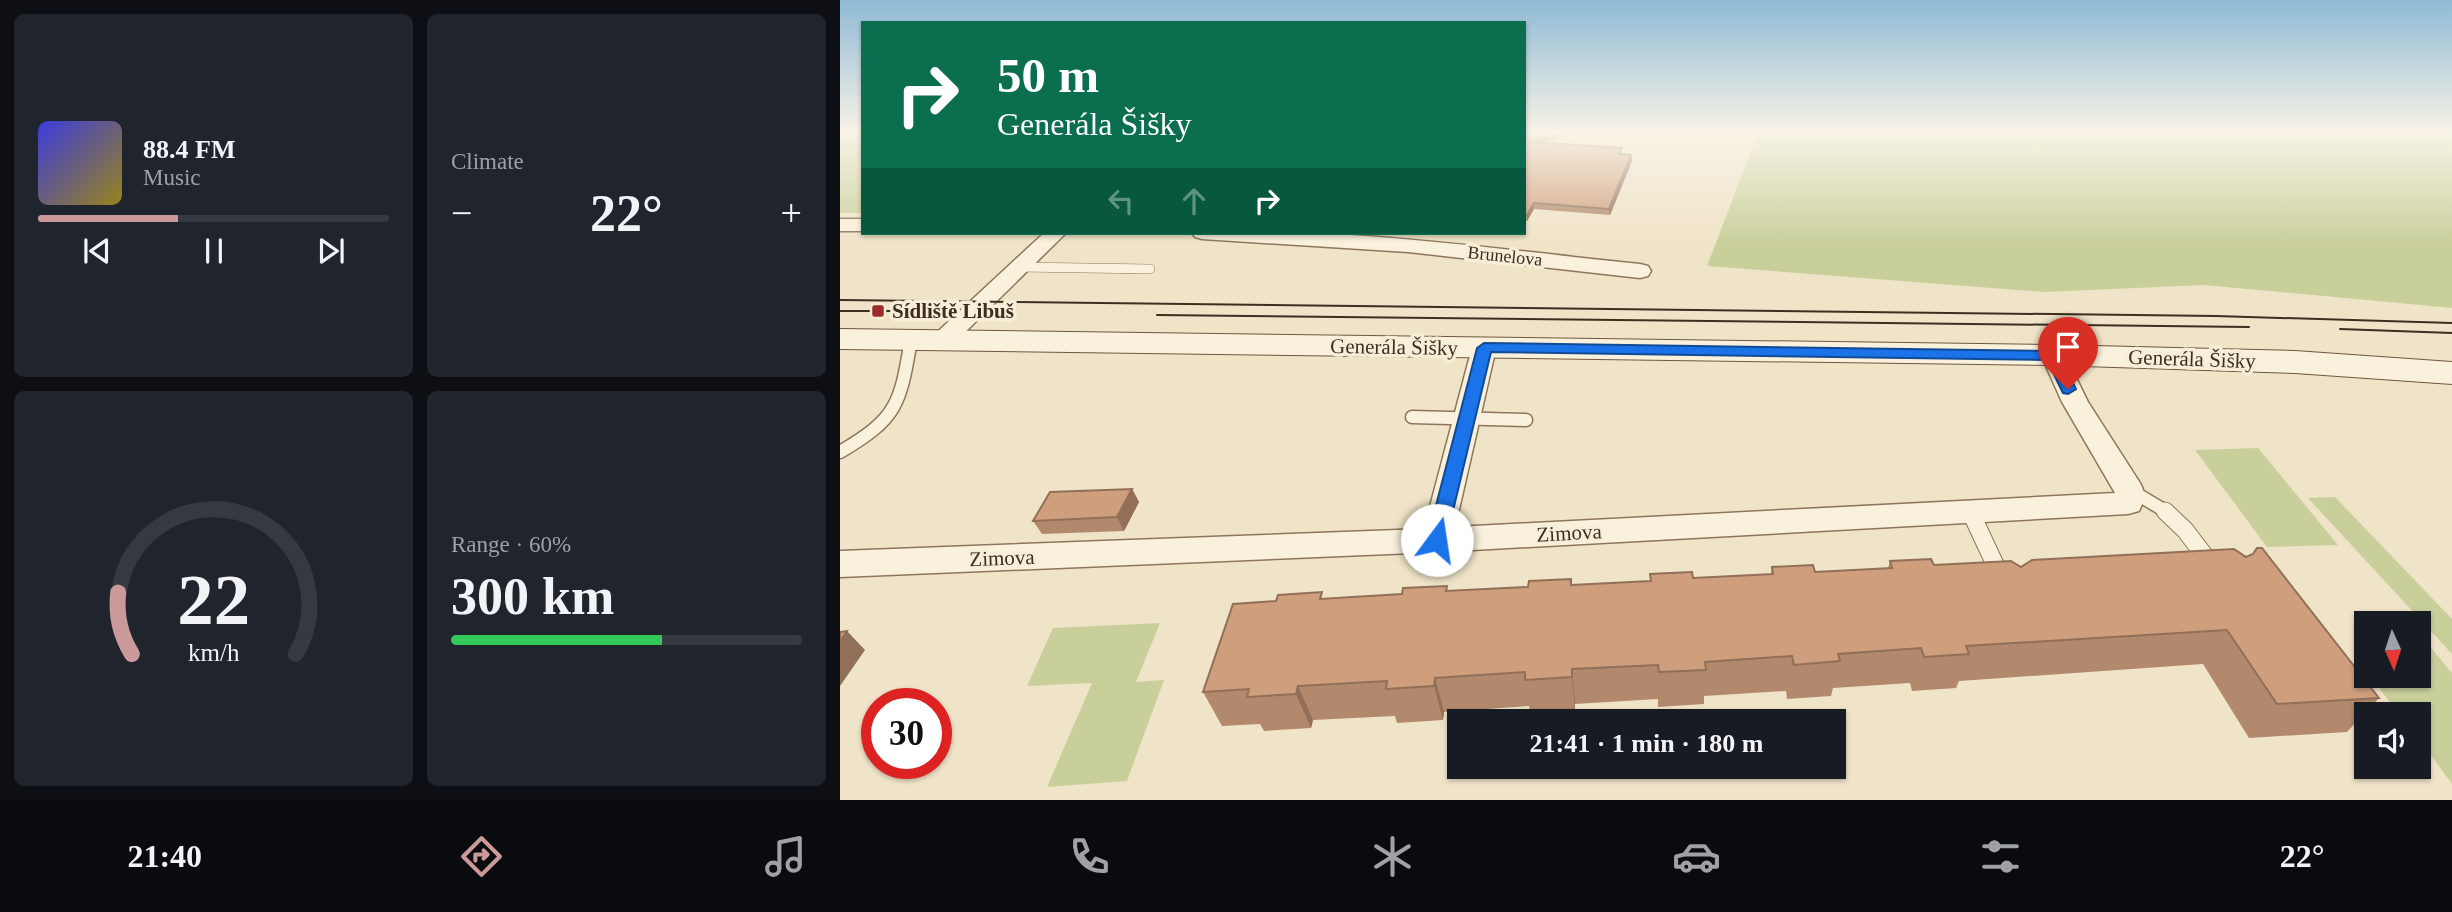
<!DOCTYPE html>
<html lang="en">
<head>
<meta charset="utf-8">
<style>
  :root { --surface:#171b24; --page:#20242c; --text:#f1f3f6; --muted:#9ea1a6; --line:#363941; --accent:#cc999b }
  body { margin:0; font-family:"Times New Roman",serif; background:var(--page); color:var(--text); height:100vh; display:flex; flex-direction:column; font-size:26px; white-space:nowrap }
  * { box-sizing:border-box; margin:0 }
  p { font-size:23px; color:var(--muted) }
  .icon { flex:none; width:38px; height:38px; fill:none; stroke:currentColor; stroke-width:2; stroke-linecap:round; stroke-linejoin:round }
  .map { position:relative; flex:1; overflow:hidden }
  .drawer { display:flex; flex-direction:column; gap:14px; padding:14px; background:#0d0f14; width:840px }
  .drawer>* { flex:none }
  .guide { position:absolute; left:21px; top:21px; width:665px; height:214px; border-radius:0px; box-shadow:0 2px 5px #0004; background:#0b6e4f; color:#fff; overflow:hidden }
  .needle { width:46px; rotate:177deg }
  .controls { position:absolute; left:1514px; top:611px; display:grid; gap:14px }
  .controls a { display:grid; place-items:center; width:77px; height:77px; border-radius:0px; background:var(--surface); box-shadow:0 2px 5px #0004; font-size:35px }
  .speed { position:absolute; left:21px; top:688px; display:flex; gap:14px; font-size:35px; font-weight:700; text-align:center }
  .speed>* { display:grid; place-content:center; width:91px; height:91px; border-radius:50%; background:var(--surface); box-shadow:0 2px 5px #0004; line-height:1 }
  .speed .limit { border:10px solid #d22; background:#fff; color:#111 }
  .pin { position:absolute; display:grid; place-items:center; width:60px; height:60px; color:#fff; margin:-72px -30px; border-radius:50% 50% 50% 0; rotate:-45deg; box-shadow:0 0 7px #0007 }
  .pin .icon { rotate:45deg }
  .me { position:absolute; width:77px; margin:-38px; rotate:14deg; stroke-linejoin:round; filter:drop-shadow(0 0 5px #0008) }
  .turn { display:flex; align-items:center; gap:24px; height:147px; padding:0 21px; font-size:32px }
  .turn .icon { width:91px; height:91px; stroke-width:2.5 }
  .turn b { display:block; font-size:49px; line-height:60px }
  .lanes { display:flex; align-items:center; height:66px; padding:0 21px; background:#0003; justify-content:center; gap:35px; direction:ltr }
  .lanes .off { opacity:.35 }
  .big { font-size:52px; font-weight:800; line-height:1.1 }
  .drawer .tile { flex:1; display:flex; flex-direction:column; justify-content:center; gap:10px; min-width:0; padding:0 24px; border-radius:10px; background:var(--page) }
  .drawer .dial { align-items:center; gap:0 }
  .dial svg { height:182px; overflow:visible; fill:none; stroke:var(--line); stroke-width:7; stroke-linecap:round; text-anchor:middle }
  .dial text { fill:var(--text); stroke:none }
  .song { display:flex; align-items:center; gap:21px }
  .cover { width:84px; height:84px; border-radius:10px; background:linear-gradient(135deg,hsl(240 70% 55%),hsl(50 70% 35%)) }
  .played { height:7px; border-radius:4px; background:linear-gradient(90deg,var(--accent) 40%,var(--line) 40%) }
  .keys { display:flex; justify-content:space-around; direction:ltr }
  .heat { display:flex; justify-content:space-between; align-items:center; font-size:38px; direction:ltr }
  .charge { height:10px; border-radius:5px; background:linear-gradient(90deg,#34c759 60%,var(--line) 0) }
  .drawer .tiles { flex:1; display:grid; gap:14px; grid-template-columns:repeat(2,1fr) }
  .trip { position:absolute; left:607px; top:709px; width:399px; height:70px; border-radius:0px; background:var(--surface); box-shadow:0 2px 5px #0004; font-weight:800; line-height:70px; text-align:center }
  .menu { display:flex; height:112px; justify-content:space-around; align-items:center; background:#090b0e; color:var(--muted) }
  .menu .icon { width:49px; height:49px }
  .menu .current { color:var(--accent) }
  .menu b { font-size:32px; color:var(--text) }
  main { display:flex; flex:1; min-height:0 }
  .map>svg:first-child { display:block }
  .green { fill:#c9cf9b }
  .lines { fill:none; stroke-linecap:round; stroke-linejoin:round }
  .service-far2-casing { stroke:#8d765c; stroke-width:10 }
  .service-far1-casing { stroke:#8d765c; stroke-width:15 }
  .service-casing { stroke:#8d765c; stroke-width:19 }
  .minor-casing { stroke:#8d765c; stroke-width:3 }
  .secondary-casing { stroke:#6f573f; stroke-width:2 }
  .service-far2 { stroke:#faf1dc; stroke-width:9 }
  .service-far1 { stroke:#faf1dc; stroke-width:12 }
  .service { stroke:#faf1dc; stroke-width:17 }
  .minor { fill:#faf1dc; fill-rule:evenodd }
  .secondary { fill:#faf1dc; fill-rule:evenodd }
  .tram { stroke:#3d2e20; stroke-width:2 }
  .wall { fill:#b2896c }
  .shaded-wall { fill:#916f58 }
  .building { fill:#cf9f7d; stroke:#916f58; stroke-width:2 }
  .route { fill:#1a73e8; stroke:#114b97; stroke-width:2 }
  .poi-dot { fill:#9e2a2b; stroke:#f7eed8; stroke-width:2.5 }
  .labels { text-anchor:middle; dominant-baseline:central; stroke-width:7; stroke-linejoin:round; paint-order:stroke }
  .far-street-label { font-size:18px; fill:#3d2e20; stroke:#f7eed8 }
  .poi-label { font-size:21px; font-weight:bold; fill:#3d2e20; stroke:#f7eed8; text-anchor:start }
  .street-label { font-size:21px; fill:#3d2e20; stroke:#f7eed8 }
</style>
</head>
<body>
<main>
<section class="drawer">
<div class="tiles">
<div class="tile">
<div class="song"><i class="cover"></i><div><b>88.4 FM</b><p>Music</p></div></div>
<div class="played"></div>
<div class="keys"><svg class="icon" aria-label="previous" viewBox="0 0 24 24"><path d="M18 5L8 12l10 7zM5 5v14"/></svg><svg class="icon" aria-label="pause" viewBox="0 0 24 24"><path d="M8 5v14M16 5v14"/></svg><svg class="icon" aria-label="next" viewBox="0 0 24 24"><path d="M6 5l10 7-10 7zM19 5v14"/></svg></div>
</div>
<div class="tile"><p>Climate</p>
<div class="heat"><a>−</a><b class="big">22°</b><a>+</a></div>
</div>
<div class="tile dial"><svg viewBox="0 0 100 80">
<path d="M14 69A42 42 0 1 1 86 69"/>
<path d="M14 69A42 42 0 0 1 8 42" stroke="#cc999b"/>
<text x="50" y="56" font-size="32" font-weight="700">22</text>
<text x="50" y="72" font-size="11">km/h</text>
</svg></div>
<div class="tile"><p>Range · 60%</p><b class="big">300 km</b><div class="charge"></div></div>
</div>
</section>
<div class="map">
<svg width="1612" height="800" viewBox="0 0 1612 800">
  <rect width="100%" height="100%" fill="#f0e4c8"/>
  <path class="green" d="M 2,133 L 23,133 L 23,213 L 0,213 L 0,134 Z
    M 918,133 L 1612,133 L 1612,308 L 1364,285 L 1205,292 L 867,266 Z
    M 1418,448 L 1498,545 L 1427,547 L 1355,450 Z
    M 1495,497 L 1612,619 L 1612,654 L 1468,498 Z
    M 320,623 L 296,682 L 324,680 L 287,781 L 207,787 L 252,683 L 187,686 L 213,628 Z
    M 1579,637 L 1582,637 L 1612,673 L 1612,784 L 1579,739 L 1578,714 L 1559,714 L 1530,676 L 1578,676 Z"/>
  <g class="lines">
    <defs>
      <path id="service-far2" d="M 180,267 L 310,269"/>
      <path id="service-far1" d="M 572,417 L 686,420
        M 0,452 C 58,418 60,404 71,340
        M 1290,490 L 1327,512"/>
      <path id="service" d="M 1130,511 L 1160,575
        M 1325,511 L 1345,530 L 1371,564"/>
      <path id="minor" d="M 0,219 L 23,219 L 23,231 L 0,231 Z
        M 204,233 L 226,233 L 112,345 L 103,347 L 94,345 L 91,340 L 94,335 Z
        M 352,233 C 501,226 652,249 800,264 L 808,266 L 811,271 L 808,276 L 800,278 L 568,252 L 362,239 L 355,237 Z
        M 644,341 L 653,343 L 656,348 L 615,527 L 1275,493 L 1222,402 L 1201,355 L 1204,350 L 1213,348 L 1222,350 L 1225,355 L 1248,402 L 1300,483 C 1306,493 1304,501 1299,511 L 1288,514 L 597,552 L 0,577 L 0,551 L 584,529 L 632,348 L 635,343 Z"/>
      <path id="secondary" d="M 0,329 L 1213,345 L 1455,351 L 1612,362 L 1612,384 L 1455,373 L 1213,365 L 0,349 Z"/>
    </defs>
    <use href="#service-far2" class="service-far2-casing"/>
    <use href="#service-far1" class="service-far1-casing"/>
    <use href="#service" class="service-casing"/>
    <use href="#minor" class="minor-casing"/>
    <use href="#secondary" class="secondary-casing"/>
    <use href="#service-far2" class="service-far2"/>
    <use href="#service-far1" class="service-far1"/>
    <use href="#service" class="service"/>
    <use href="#minor" class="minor"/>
    <use href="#secondary" class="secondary"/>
    <path class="tram" d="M 0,300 L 1376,316 L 1612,323
      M 0,311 L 69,311
      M 317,315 L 1409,327
      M 1500,329 L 1612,333"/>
  </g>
  <path class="wall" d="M 684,133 L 731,133 L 702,143 L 791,155 L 792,161 L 770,215 L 694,209 L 687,221 L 684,221 Z
    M 292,489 L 299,502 L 284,531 L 202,534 L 193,521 Z
    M 1394,549 L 1539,698 L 1507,732 L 1409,738 L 1363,664 L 1119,681 L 1116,688 L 1072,691 L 1070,683 L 993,688 L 991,696 L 947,699 L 946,691 L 864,696 L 864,704 L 818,707 L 818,699 L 735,704 L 735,711 L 690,714 L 689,706 L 604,712 L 603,720 L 557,723 L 555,716 L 473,720 L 471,728 L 424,731 L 420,724 L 382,726 L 363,692 L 484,599 L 810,581 L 810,574 L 853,578 L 931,574 L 932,567 L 975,572 L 1048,568 L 1050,561 L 1094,565 L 1181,567 Z"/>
  <path class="shaded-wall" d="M 715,133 L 731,133 L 689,147 L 689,142 Z
    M 791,155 L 792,161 L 770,215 L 769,209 Z
    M 694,203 L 694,209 L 687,221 L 687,215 Z
    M 292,489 L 299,502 L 284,531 L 277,517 Z
    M 7,631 L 25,650 L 0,686 L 0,641 Z
    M 732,669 L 735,704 L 735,711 L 732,677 Z
    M 595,678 L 604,712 L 603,720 L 594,686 Z
    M 458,686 L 473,720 L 471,728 L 456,694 Z"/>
  <path class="building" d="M 684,133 L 715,133 L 689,142 L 782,148 L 779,154 L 791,155 L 769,209 L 694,203 L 687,215 L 684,215 Z
    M 292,489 L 277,517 L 193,521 L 210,492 Z
    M 1417,548 L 1422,548 L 1539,698 L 1437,704 L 1387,630 L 1126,646 L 1129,654 L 1084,657 L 1081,648 L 998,654 L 1000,661 L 954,665 L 952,656 L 865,662 L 866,670 L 819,672 L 818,665 L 732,669 L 732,677 L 685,680 L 685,672 L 595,678 L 594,686 L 546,689 L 547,681 L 458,686 L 456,694 L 407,697 L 409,689 L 363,692 L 393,604 L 436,601 L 438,595 L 482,592 L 480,599 L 562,594 L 563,588 L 607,586 L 606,591 L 688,587 L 689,581 L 731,579 L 731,585 L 811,581 L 810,574 L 852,572 L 853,578 L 933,574 L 932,567 L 973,565 L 975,572 L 1052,568 L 1050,561 L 1091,559 L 1094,565 L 1171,561 L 1181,567 L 1192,560 L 1394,549 L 1406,557 L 1413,554 Z
    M 7,631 L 0,641 L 0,632 Z"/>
  <linearGradient id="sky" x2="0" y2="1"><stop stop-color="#8fbad6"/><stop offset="0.54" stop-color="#f8f3e6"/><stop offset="1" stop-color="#f8f3e6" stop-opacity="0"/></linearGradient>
  <rect width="1612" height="245" fill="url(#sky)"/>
  <path class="route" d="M 644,343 L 1213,351 L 1220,355 L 1236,389 L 1228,394 L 1223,393 L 1207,360 L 651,352 L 606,540 L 603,545 L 597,548 L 590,545 L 587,540 L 637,348 Z"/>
  <rect class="poi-dot" x="31" y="304" width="14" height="14" rx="3.5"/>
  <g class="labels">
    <g class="far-street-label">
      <text transform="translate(665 256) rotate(6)">Brunelova</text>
    </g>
    <g class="poi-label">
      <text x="52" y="311">Sídliště Libuš</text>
    </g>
    <g class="street-label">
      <text transform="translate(554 347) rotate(1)">Generála Šišky</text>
      <text transform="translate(1352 359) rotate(2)">Generála Šišky</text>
      <text transform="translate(729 533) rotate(-3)">Zimova</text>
      <text transform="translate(162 558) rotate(-2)">Zimova</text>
    </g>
  </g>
</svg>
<div class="controls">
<a><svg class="needle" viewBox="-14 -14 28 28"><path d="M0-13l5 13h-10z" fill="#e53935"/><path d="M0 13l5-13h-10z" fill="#9ea1a6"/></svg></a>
<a><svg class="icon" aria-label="sound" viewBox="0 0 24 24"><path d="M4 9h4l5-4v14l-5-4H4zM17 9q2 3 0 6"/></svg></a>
</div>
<div class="speed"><div class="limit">30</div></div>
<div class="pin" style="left:1228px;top:389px;background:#d93025"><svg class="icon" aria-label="arrive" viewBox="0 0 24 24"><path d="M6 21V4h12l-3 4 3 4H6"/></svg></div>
<svg class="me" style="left:597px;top:540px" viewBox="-20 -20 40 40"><circle r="19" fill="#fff"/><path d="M0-13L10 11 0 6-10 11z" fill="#1a73e8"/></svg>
<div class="trip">21:41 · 1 min · 180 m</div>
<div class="guide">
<div class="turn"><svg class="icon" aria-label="right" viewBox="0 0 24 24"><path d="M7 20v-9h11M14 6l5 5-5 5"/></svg><div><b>50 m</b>Generála Šišky</div></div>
<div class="lanes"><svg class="icon off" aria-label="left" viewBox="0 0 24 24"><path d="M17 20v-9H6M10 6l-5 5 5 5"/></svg><svg class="icon off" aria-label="ahead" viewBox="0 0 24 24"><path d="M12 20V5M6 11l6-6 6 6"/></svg><svg class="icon" aria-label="right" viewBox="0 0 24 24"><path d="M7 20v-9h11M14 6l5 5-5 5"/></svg></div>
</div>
</div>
</main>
<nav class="menu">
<b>21:40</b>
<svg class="icon current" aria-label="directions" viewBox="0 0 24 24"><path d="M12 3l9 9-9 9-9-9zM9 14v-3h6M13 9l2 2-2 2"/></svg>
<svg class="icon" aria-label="music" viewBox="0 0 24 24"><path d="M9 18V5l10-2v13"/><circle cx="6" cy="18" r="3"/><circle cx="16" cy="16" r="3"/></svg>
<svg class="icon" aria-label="phone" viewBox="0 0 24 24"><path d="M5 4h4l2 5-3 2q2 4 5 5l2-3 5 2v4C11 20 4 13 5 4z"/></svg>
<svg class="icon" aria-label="climate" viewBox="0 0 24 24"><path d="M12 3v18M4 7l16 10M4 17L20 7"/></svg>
<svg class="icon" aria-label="car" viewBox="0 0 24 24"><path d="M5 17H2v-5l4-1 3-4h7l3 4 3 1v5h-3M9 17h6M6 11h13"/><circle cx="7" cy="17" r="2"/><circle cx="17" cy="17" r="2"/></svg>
<svg class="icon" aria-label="filters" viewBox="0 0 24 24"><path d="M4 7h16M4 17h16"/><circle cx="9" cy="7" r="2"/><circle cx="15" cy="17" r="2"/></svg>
<b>22°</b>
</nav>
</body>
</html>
